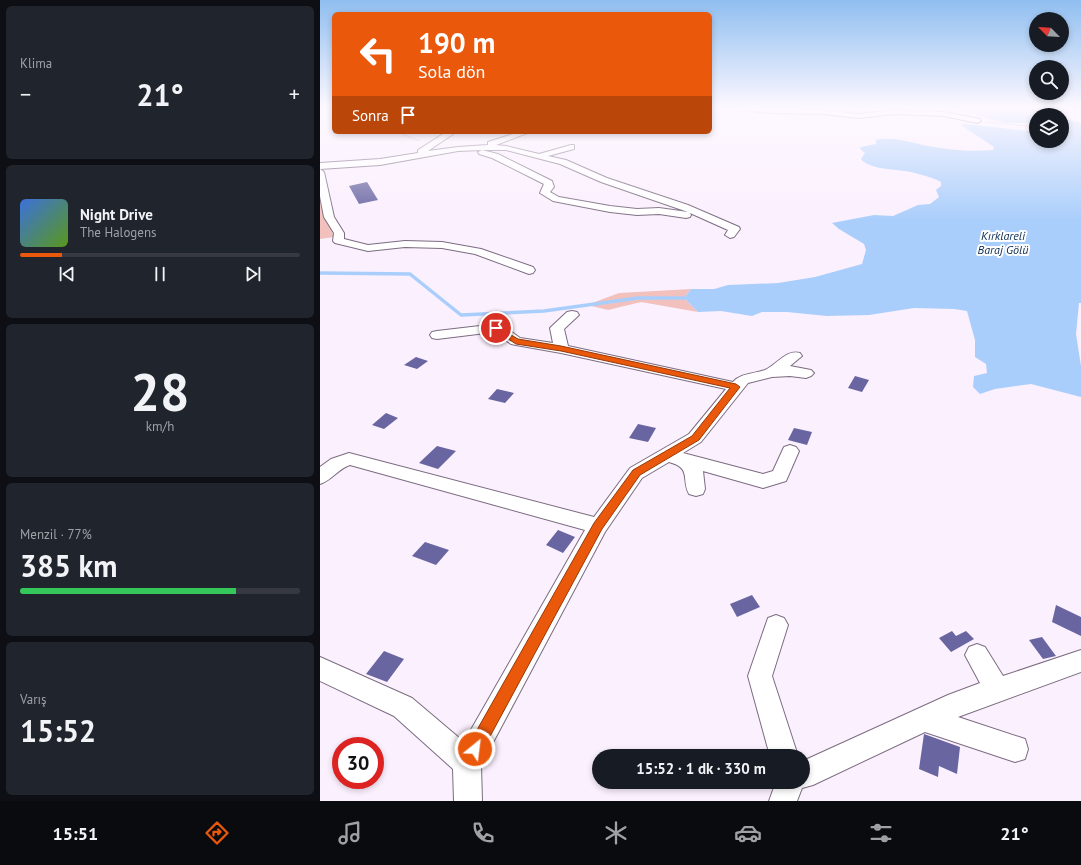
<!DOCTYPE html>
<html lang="tr">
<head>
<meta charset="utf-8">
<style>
  :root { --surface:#171b24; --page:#20242c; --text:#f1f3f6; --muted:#9ea1a6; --line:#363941; --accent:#ea580c }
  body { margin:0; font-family:"PT Sans",sans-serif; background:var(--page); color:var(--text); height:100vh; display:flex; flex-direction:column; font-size:15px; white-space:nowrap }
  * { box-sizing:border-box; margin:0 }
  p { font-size:13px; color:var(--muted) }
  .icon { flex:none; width:22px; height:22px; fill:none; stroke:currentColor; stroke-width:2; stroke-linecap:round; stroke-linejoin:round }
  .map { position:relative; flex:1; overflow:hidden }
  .side { display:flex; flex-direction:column; gap:6px; padding:6px; background:#0d0f14; width:320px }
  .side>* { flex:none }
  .hud { position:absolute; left:12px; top:12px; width:380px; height:122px; border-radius:6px; box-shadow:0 2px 6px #0003; background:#ea580c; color:#fff; overflow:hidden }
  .needle { width:26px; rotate:294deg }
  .fabs { position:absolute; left:709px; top:12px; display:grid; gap:8px }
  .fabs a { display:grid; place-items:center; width:40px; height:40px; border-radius:50%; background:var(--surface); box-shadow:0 2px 6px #0003; font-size:20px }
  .speed { position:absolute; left:12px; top:737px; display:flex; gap:8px; font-size:20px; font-weight:700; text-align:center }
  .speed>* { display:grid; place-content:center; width:52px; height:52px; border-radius:50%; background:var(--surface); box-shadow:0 2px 6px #0003; line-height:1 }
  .speed .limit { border:6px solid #d22; background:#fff; color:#111 }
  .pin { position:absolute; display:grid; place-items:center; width:34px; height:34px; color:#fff; margin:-17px; border:2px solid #fff; border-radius:50%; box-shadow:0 1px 4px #0007 }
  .me { position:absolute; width:44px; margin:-22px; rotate:29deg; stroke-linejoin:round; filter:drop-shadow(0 0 3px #0008) }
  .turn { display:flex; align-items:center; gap:14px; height:84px; padding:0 20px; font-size:18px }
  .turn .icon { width:52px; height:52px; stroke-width:2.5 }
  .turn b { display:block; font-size:28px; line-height:34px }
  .then { display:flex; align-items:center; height:38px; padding:0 20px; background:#0003; gap:8px; font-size:15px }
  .big { font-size:30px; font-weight:600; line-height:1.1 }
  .side .card { flex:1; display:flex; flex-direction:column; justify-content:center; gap:6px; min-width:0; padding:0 14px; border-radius:6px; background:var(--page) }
  .side .dial { align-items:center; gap:0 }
  .dial b { font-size:52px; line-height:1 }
  .song { display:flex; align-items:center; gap:12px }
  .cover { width:48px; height:48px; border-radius:6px; background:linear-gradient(135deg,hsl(220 70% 55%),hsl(90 70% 35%)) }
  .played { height:4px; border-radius:2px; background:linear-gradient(90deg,var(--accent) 15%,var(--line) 15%) }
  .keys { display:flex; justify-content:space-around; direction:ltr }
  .heat { display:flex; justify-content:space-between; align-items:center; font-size:22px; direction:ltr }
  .charge { height:6px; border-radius:3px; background:linear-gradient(90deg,#34c759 77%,var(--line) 0) }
  .trip { position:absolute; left:272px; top:749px; width:218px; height:40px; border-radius:20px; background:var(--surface); box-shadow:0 2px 6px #0003; font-weight:600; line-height:40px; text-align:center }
  .menu { display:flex; height:64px; justify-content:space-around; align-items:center; background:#090b0e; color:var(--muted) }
  .menu .icon { width:28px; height:28px }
  .menu .selected { color:var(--accent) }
  .menu b { font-size:18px; color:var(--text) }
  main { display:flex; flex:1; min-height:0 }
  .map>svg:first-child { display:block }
  .green { fill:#f2c1bd }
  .water { fill:#aacefb }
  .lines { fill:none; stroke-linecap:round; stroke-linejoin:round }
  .stream { stroke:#aacefb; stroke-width:3.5 }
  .building { fill:#6965a1 }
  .minor-casing { stroke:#7c6c81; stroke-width:2 }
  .path { stroke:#b7adba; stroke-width:1; stroke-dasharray:1.5 1; stroke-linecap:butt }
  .minor { fill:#fff; fill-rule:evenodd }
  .route { fill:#ea580c; stroke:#983908 }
  .labels { text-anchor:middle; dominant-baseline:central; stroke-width:4; stroke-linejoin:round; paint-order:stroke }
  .far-water-label { font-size:12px; font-style:italic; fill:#0b2b4e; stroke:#fff }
</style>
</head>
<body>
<main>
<section class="side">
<div class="card"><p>Klima</p>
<div class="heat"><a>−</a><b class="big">21°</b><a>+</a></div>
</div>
<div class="card">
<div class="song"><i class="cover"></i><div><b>Night Drive</b><p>The Halogens</p></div></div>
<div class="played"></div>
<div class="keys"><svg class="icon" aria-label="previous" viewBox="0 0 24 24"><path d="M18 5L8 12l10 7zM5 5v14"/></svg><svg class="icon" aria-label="pause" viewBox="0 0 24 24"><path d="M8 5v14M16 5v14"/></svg><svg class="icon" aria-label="next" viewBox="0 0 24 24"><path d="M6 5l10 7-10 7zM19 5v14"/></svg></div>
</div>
<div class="card dial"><b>28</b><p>km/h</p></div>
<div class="card"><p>Menzil · 77%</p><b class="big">385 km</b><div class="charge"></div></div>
<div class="card"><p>Varış</p><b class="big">15:52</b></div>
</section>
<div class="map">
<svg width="761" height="801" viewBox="0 0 761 801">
  <rect width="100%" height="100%" fill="#fbf0fe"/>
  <path class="green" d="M 0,195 L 2,205 L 14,237 L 0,239 Z
    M 371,289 L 364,298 L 378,312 L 321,302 L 288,310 L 267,305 L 299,293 Z"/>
  <path class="water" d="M 631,108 L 733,108 L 738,115 L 716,115 L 716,123 L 686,123 Z
    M 742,118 L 761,123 L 761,303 L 759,303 L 756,334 L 761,366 L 761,397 L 711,384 L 675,389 L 660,394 L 653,387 L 654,376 L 667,373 L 666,364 L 655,357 L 655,340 L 647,311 L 634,309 L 594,308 L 549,315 L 507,316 L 467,312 L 442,312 L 432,316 L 401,311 L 378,312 L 364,298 L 371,289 L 394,289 L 408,285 L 458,283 L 495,277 L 542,264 L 546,250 L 544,244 L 519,229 L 512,223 L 554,215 L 573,216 L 598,205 L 610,204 L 619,197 L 616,190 L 621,186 L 621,182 C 612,177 602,175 591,172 C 578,169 549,170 541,159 L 545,153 L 540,149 L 541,147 L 556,144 L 556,140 C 573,136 592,143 608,146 C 630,150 651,152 673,150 L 674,147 L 641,125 L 646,124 L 716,132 L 716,141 L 742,141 Z"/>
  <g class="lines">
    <path class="stream" d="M 0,273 L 90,274 L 141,315 L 224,311 L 318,298 L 364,298"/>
  </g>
  <path class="building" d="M 47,182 L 58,200 L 39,204 L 29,186 Z
    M 96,357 L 108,361 L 97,369 L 84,365 Z
    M 535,376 L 549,380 L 542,392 L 528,388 Z
    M 177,389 L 194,393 L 185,403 L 168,399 Z
    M 66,413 L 78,418 L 64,429 L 52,425 Z
    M 318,424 L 336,428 L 328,442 L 309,438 Z
    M 474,428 L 492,432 L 487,445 L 468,440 Z
    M 117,446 L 136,451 L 118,469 L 99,463 Z
    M 238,530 L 255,537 L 243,553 L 226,545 Z
    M 105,542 L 129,550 L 116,565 L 92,556 Z
    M 432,595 L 440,607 L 417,617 L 410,604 Z
    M 736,605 L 761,617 L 761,636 L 732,622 Z
    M 632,631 L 636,636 L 646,631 L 654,639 L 631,652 L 619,638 Z
    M 722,637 L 736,656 L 723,659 L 709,640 Z
    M 64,651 L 84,659 L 67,682 L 46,674 Z
    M 604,734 L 640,747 L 637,774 L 619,766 L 618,777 L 599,769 Z"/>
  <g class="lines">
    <defs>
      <path id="minor" d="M 420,108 L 502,110 L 539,114 L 574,110 L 624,112 L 660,119 L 661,121 L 657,123 L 624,116 L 574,114 L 539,118 L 502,114 L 451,113 L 423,110 Z
        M 126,132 L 136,132 L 108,151 L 138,147 L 168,145 L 168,142 L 199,132 L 210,132 L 176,145 L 186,146 L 219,154 L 251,145 L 254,145 L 254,149 L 228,156 L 246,160 L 287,178 L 368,205 L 419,227 L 420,229 L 414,237 L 410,238 L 405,235 L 408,230 L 370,213 L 371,215 L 370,217 L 366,218 L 339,214 L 317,215 L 290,212 L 233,201 L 220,193 L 224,184 L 172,158 L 159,154 L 158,152 L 162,150 L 138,151 L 60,165 L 0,169 L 0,163 L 60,159 L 98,153 L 98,150 ZM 162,150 L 186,150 L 240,164 L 281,182 L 368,212 L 339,208 L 317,209 L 290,206 L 239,197 L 230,192 L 234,187 L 232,181 L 178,154 Z
        M 0,169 L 4,172 L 14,217 L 24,233 L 24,239 L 48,245 L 85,241 L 122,242 L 161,249 L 213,267 L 215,270 L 213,273 L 209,274 L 155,254 L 122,248 L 85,247 L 48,251 L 15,243 L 13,241 L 14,233 L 4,217 L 0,196 Z
        M 252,311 L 257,312 L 259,315 L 244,329 L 248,346 L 413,382 C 421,373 434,374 445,370 C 457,365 466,349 480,353 L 482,356 L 470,366 L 491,370 L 494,373 L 491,376 L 486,378 L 470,376 L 452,377 L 428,383 L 381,442 L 363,453 L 443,474 L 453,471 L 464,447 L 470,445 L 476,447 L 479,451 L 466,481 L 443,488 L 383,471 L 385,489 L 383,494 L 376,496 L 369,494 C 361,479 372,468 349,462 L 322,478 L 285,532 L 161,765 L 162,801 L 134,801 L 133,769 L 74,716 L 0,681 L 0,657 L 92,698 L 144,742 L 265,530 L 30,465 C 18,469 12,480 0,484 L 0,467 L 11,459 L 29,453 L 274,517 L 310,468 L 369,434 L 406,389 L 241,353 L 196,345 L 191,344 L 174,332 L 117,339 L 112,338 L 110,335 L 112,332 L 117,331 L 177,324 L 182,325 L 200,338 L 233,343 L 230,328 L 247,312 Z
        M 456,615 L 464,618 L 468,625 L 452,676 L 478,756 L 450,756 L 428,676 L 448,618 Z
        M 657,644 L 665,647 L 683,676 L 761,650 L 761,672 L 638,717 L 705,739 L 708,749 L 705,759 L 695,762 L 605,732 L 493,785 L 482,788 L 477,801 L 449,801 L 456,782 L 483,782 L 483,761 L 628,695 L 660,683 L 645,655 L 649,647 Z"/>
    </defs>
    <use href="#minor" class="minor-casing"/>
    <path class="path" d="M 666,122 L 716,127
      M 77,132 L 100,141"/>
    <use href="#minor" class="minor"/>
  </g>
  <linearGradient id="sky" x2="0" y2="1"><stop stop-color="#8fbef0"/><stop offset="0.49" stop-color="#fdf8ff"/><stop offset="1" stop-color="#fdf8ff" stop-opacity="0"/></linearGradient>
  <rect width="761" height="220" fill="url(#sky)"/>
  <path class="route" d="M 176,326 L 198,339 L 241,346 L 416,384 L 420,387 L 379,440 L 320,475 L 282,529 L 160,755 L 155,757 L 149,755 L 147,749 L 149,744 L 274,523 L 313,470 L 372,436 L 410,388 L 241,351 L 196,344 L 174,330 L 173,328 Z"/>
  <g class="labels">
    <g class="far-water-label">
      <text x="683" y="235">Kırklareli<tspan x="683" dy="14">Baraj Gölü</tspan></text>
    </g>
  </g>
</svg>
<div class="fabs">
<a><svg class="needle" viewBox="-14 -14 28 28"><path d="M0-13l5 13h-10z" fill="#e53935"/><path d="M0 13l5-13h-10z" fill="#9ea1a6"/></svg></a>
<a><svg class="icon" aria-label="search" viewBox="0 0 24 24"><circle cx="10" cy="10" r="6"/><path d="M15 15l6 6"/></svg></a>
<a><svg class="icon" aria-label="layers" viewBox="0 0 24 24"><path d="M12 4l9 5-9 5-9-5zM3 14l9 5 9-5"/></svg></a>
</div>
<div class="speed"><div class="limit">30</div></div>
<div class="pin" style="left:176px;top:328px;background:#d93025"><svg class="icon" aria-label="arrive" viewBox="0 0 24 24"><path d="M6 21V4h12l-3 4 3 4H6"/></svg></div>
<svg class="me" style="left:155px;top:749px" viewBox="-20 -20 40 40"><circle r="17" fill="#ea580c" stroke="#fff" stroke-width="3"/><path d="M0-11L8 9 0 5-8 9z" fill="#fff"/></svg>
<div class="trip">15:52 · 1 dk · 330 m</div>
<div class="hud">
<div class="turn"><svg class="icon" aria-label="left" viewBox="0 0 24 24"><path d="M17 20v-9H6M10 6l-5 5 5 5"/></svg><div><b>190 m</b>Sola dön</div></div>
<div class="then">Sonra<svg class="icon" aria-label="arrive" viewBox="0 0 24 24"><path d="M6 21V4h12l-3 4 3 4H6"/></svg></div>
</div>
</div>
</main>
<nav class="menu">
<b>15:51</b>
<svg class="icon selected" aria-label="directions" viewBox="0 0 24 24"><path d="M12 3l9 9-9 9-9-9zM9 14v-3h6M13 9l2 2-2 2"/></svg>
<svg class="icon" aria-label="music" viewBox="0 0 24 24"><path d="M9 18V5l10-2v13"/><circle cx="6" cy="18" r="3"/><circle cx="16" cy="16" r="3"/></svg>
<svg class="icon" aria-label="phone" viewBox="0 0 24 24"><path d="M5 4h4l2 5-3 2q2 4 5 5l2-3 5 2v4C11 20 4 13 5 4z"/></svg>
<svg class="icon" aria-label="climate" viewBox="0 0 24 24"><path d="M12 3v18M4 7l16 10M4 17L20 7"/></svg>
<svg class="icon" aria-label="car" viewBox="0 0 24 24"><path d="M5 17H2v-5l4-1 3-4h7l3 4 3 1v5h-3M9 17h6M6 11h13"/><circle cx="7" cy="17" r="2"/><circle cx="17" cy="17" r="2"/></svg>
<svg class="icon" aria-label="filters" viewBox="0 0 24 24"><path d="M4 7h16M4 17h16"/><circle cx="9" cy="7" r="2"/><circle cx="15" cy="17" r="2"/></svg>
<b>21°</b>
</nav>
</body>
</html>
